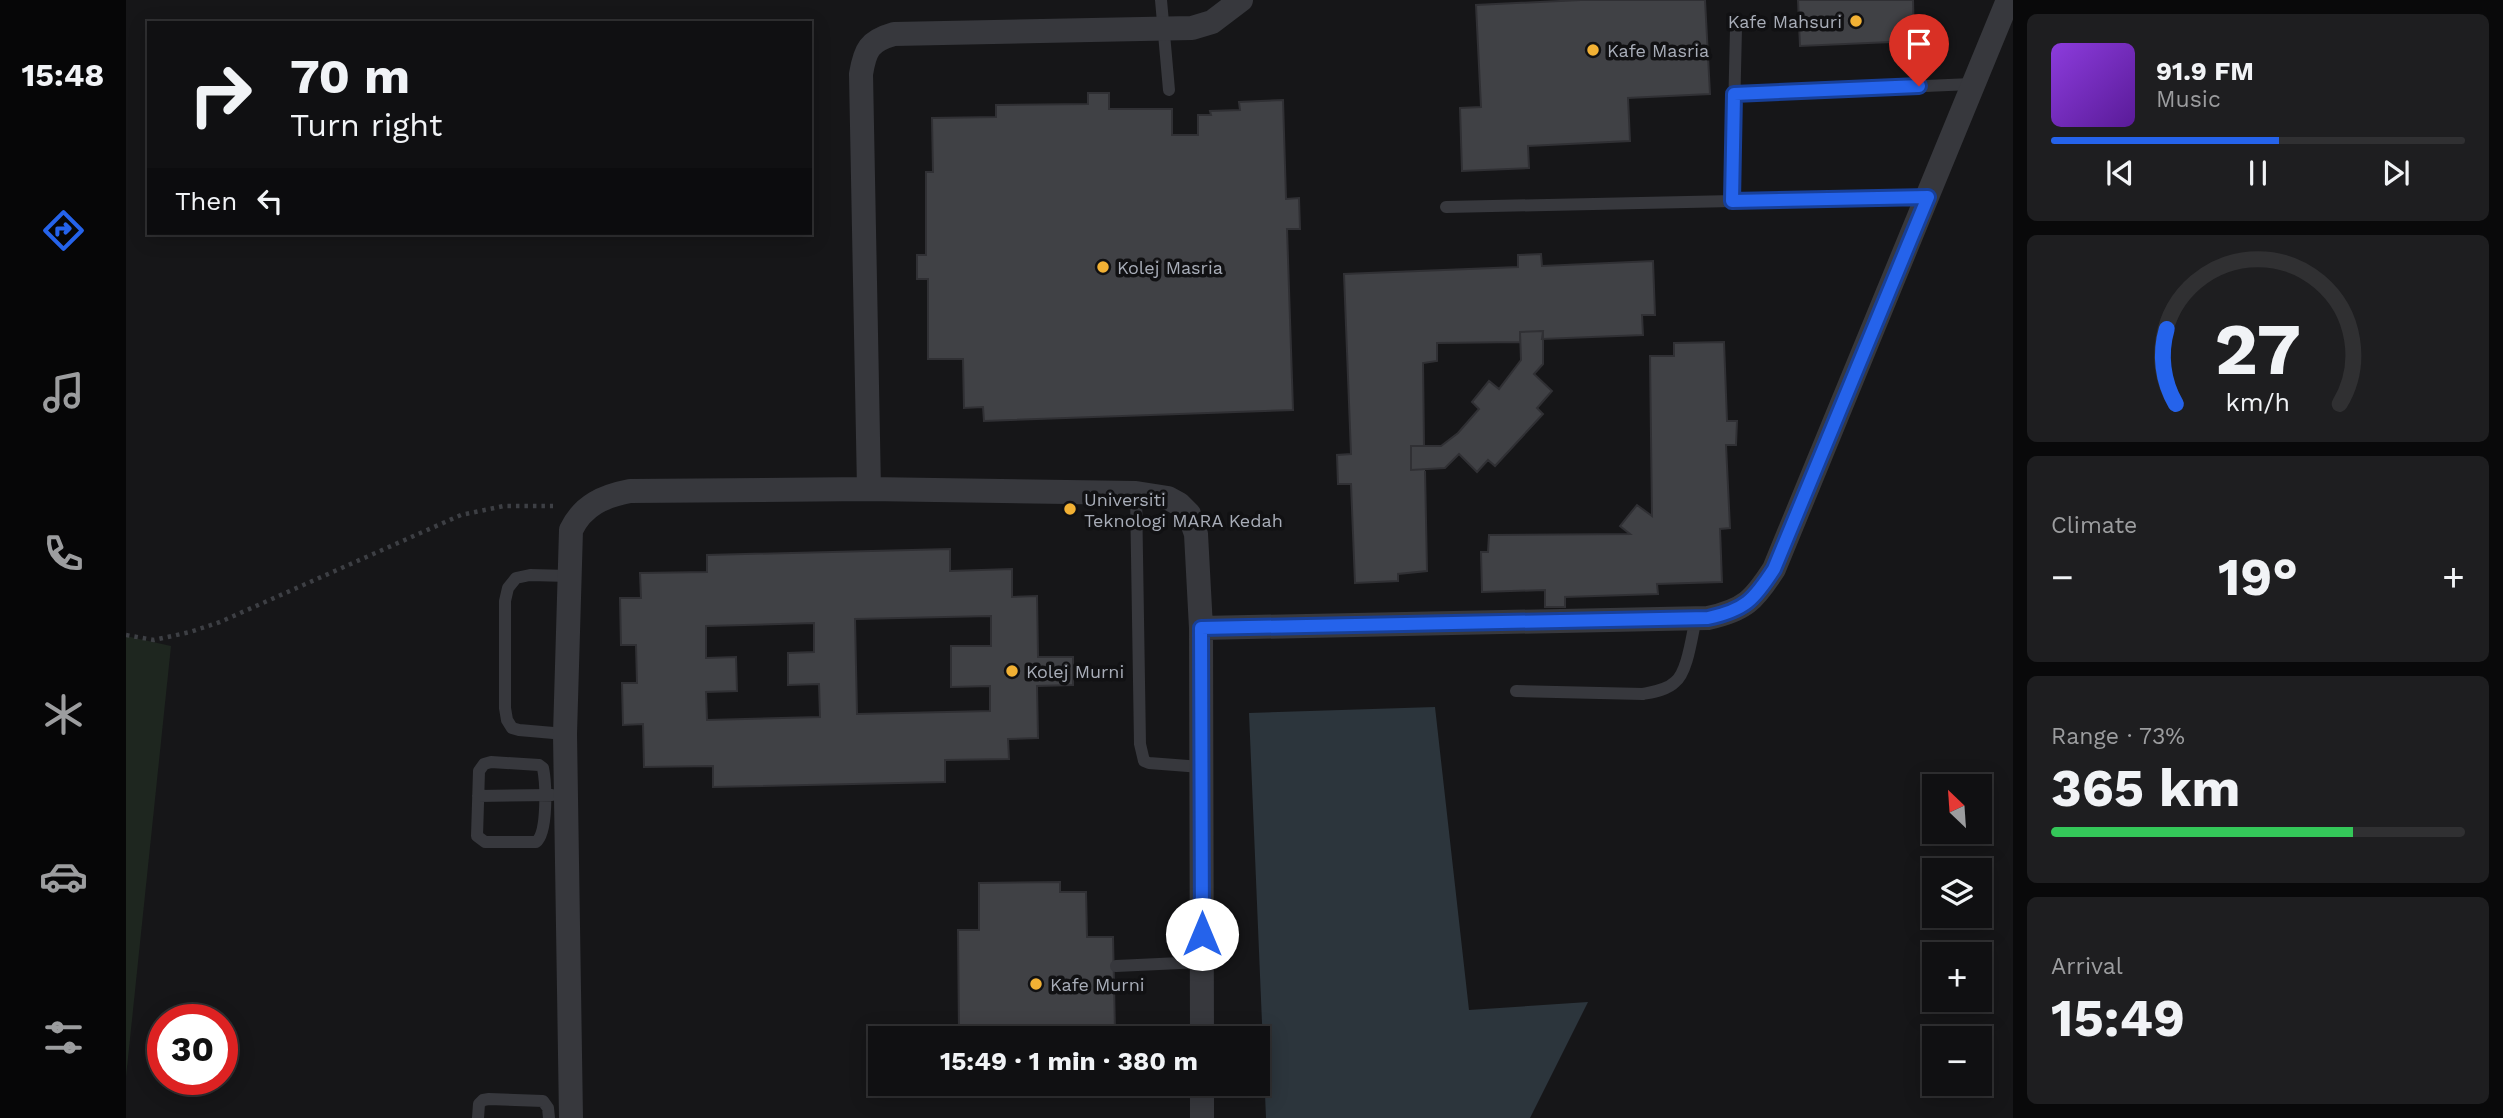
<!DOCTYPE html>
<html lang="en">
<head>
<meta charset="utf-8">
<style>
  :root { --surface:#101012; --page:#1e1e20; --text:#f1f3f6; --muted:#9c9d9f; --line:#303032; --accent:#2563eb }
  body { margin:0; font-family:"Work Sans",sans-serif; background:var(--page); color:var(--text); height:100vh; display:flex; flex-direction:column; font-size:26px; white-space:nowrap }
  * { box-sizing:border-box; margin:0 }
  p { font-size:23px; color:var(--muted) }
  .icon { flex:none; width:38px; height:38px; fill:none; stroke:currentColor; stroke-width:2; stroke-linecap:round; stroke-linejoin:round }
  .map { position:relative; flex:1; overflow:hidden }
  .panel { display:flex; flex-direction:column; gap:14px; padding:14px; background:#09090a; width:490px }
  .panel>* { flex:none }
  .guide { position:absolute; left:21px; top:21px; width:665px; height:214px; border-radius:0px; box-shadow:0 4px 18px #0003,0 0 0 2px var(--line); background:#101012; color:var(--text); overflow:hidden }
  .needle { width:46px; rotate:335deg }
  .tools { position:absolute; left:1796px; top:774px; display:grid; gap:14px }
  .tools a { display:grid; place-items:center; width:70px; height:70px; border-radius:0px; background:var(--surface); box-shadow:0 4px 18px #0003,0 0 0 2px var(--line); font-size:35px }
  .speed { position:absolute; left:21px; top:1004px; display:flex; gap:14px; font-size:35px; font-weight:700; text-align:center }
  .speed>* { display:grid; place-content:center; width:91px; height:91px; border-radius:50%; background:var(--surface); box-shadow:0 4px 18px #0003,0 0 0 2px var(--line); line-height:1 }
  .speed .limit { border:10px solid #d22; background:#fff; color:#111 }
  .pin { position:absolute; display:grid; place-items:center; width:60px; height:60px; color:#fff; margin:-72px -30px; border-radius:50% 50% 50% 0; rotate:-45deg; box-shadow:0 0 7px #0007 }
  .pin .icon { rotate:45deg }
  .me { position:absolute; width:77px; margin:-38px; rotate:0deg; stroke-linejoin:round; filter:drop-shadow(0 0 5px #0008) }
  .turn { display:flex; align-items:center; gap:24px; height:147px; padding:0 28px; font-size:32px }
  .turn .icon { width:91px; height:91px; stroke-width:2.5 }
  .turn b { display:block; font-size:49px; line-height:60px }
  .then { display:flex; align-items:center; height:66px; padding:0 28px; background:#0003; gap:14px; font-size:26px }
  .big { font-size:52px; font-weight:700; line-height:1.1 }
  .panel .tile { flex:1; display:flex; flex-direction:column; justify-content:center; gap:10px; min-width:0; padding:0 24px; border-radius:10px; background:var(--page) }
  .panel .dial { align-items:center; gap:0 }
  .dial svg { height:182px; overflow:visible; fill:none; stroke:var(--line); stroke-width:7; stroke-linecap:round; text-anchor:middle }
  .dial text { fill:var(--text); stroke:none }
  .song { display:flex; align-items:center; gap:21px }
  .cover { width:84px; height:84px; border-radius:10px; background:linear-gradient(135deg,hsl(270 70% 55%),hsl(270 70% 35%)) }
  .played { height:7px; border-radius:4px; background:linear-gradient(90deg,var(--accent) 55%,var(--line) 55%) }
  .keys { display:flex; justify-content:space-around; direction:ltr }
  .heat { display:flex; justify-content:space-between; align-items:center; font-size:38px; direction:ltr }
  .charge { height:10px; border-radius:5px; background:linear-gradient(90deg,#34c759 73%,var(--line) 0) }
  .trip { position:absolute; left:742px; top:1026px; width:402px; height:70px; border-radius:0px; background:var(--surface); box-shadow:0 4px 18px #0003,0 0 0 2px var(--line); font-weight:700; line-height:70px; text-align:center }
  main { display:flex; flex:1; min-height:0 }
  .dock { display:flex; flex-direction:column; width:126px; justify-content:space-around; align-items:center; background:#060607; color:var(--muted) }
  .dock .icon { width:49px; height:49px }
  .dock .selected { color:var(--accent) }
  .dock b { font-size:32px; color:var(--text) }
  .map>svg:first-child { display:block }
  .green { fill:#1e261f }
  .water { fill:#2c353c }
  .building { fill:#404145; stroke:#303034; stroke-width:2; fill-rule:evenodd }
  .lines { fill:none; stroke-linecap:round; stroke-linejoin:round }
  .path { stroke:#3d3f44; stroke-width:4.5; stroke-dasharray:3.5 5; stroke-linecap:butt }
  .lane { stroke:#37383d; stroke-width:12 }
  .street { stroke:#37383d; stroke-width:24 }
  .route-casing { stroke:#184099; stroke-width:18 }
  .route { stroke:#2563eb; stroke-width:12 }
  .poi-dot { fill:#f2b134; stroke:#111113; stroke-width:2.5 }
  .labels { text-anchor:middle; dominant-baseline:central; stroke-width:7; stroke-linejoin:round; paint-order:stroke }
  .poi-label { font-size:18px; fill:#a8adb8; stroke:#111113; text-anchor:start }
</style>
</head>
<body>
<main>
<nav class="dock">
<b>15:48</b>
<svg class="icon selected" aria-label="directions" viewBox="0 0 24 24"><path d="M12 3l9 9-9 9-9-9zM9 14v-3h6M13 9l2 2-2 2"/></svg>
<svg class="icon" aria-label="music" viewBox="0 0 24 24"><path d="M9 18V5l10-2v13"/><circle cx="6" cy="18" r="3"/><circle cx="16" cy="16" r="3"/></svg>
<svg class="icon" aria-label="phone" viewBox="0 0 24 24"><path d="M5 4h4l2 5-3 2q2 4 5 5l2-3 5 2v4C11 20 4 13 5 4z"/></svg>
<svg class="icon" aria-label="climate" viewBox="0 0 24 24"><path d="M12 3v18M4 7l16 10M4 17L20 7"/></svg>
<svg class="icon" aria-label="car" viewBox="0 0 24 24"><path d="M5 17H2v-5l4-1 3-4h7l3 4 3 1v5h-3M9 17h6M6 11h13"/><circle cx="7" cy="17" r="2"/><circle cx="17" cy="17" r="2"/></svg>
<svg class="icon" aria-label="filters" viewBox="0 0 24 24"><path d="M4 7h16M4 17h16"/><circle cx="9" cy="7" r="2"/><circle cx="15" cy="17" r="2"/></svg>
</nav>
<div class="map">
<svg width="1887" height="1118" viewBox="0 0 1887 1118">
  <rect width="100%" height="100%" fill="#161618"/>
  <path class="green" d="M 0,636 L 45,646 L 0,1077 Z"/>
  <path class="water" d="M 1309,707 L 1343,1010 L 1462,1002 L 1404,1118 L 1140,1118 L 1123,713 Z"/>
  <path class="building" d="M 1455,0 L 1579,0 L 1584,94 L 1502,98 L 1504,141 L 1402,146 L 1403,168 L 1336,171 L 1334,108 L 1355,107 L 1350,5 Z
    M 1672,0 L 1787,0 L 1788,41 L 1674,46 Z
    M 962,93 L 983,93 L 983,109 L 1046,109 L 1046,135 L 1072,135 L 1072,115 L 1085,115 L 1084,111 L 1114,110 L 1113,102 L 1157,100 L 1160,199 L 1173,198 L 1174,229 L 1161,229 L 1167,410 L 858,421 L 857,407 L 838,408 L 837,359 L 802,359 L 802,279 L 791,279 L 791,255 L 800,255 L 800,172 L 807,172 L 806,118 L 870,117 L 870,105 L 962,104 Z
    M 1415,254 L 1416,266 L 1527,261 L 1529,315 L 1516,315 L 1517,335 L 1416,339 L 1417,331 L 1394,332 L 1394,342 L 1311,343 L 1311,361 L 1297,363 L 1298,446 L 1285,446 L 1285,470 L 1299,470 L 1301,571 L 1272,574 L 1272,581 L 1229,583 L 1225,484 L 1212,484 L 1211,455 L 1225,454 L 1218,274 L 1392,267 L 1392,255 Z
    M 1417,331 L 1417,364 L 1408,374 L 1426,391 L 1411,408 L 1417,414 L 1369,466 L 1362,460 L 1351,472 L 1333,454 L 1319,468 L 1285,470 L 1285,446 L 1315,446 L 1332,433 L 1353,409 L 1346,402 L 1363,381 L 1373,389 L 1395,360 L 1394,332 Z
    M 1598,342 L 1601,421 L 1611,421 L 1610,445 L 1600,445 L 1604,528 L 1594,529 L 1596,582 L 1531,584 L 1532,594 L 1439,597 L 1439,607 L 1419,607 L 1419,590 L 1356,592 L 1355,552 L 1362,552 L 1363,535 L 1504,534 L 1494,526 L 1511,505 L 1526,516 L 1524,356 L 1548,356 L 1548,343 Z
    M 824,549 L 824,571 L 886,569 L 886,597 L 911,596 L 912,657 L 947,657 L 947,685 L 911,686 L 912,738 L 882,739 L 883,759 L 819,760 L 819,782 L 587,787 L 587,766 L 518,767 L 517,724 L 497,725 L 496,683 L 511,683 L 510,645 L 495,645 L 494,598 L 515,598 L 514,573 L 581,572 L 581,555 ZM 865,616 L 865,646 L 825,646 L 825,687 L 864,686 L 864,711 L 731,714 L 729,619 ZM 688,623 L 688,652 L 662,653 L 662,685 L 693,684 L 694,717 L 581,720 L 580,692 L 611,691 L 610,657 L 580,658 L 580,626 Z
    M 934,882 L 934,892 L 960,892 L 961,937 L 987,937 L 989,1032 L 969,1033 L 969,1038 L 854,1038 L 854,1032 L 833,1032 L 832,930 L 853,930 L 853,883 Z
    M 854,1083 L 942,1083 L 942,1087 L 854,1089 Z"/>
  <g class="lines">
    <path class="path" d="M 0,635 L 28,640 L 64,632 L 94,622 L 335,515 L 378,506 L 427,506"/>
    <path class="lane" d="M 1035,0 L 1043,90
      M 1608,94 L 1846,84
      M 1606,201 L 1610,28
      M 1320,207 L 1801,197
      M 1010,493 L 1014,744 L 1018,761 L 1023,763 L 1075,767
      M 1390,691 L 1517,694 C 1527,692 1541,690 1549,682 C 1562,672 1566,634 1570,618
      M 439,734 L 393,730 L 386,728 L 381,720 L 379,708 L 379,601 L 382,588 L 390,578 L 404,575 L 443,576
      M 365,762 L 413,765 L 417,768 C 420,783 422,833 410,842 L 359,842 L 351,836 L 353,771 L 358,764 Z
      M 352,796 L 426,795
      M 990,966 L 1076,962
      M 352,1118 L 353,1104 L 357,1100 L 363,1099 L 417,1101 L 422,1108 L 423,1118"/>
    <path class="street" d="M 743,489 L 735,74 C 739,50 743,41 768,34 L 1066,28 L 1086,22 L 1115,0
      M 1075,628 L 1582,618 C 1619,610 1628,600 1648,569 L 1882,0
      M 1076,1083 L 1076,1118
      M 445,1118 L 439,734 L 445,530 C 457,505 478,496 504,491 L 743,489 L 1010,493 L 1042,498 L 1053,504 L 1063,514 L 1070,534 L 1075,628 L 1076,1038"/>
  </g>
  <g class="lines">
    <defs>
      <path id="route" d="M 1076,934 L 1075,628 L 1582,618 C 1619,610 1628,600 1648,569 L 1802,197 L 1606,201 L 1608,94 L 1793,86"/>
    </defs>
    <use href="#route" class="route-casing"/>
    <use href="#route" class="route"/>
  </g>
  <g class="poi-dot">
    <circle cx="1730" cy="21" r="7"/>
    <circle cx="1467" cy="50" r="7"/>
    <circle cx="977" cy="267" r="7"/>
    <circle cx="944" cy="509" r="7"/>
    <circle cx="886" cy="671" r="7"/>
    <circle cx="910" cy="984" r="7"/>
  </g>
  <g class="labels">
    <g class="poi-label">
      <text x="1716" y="21" text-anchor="end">Kafe Mahsuri</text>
      <text x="1481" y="50">Kafe Masria</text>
      <text x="991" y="267">Kolej Masria</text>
      <text x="958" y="499">Universiti<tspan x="958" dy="21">Teknologi MARA Kedah</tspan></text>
      <text x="900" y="671">Kolej Murni</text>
      <text x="924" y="984">Kafe Murni</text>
    </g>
  </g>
</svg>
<div class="tools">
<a><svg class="needle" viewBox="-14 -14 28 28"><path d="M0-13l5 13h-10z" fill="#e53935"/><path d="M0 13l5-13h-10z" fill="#9c9d9f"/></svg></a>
<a><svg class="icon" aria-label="layers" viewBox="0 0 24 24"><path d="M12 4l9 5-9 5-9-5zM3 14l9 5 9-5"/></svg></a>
<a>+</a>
<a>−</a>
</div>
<div class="speed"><div class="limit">30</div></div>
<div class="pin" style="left:1793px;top:86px;background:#d93025"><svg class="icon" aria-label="arrive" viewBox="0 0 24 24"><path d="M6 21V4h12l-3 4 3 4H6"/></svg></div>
<svg class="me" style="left:1076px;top:934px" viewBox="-20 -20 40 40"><circle r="19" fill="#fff"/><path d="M0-13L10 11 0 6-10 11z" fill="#2563eb"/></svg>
<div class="trip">15:49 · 1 min · 380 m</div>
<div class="guide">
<div class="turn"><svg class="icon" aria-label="right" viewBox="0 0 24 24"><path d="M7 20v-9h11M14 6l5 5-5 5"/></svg><div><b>70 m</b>Turn right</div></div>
<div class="then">Then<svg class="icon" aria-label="left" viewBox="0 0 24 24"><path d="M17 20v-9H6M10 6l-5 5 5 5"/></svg></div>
</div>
</div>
<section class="panel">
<div class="tile">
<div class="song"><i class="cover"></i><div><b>91.9 FM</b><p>Music</p></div></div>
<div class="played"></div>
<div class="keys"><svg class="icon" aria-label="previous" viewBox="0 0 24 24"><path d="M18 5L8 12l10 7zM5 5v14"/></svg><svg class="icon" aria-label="pause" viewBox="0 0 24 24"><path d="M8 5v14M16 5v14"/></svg><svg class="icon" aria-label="next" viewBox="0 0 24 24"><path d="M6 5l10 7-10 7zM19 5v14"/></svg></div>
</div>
<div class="tile dial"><svg viewBox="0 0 100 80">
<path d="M14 69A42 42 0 1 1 86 69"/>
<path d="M14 69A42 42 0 0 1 10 36" stroke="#2563eb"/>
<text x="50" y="56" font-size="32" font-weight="700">27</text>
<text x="50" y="72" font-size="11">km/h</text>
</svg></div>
<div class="tile"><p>Climate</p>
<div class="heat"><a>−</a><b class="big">19°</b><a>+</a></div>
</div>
<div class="tile"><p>Range · 73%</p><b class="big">365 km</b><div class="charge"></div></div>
<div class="tile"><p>Arrival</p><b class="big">15:49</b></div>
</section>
</main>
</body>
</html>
